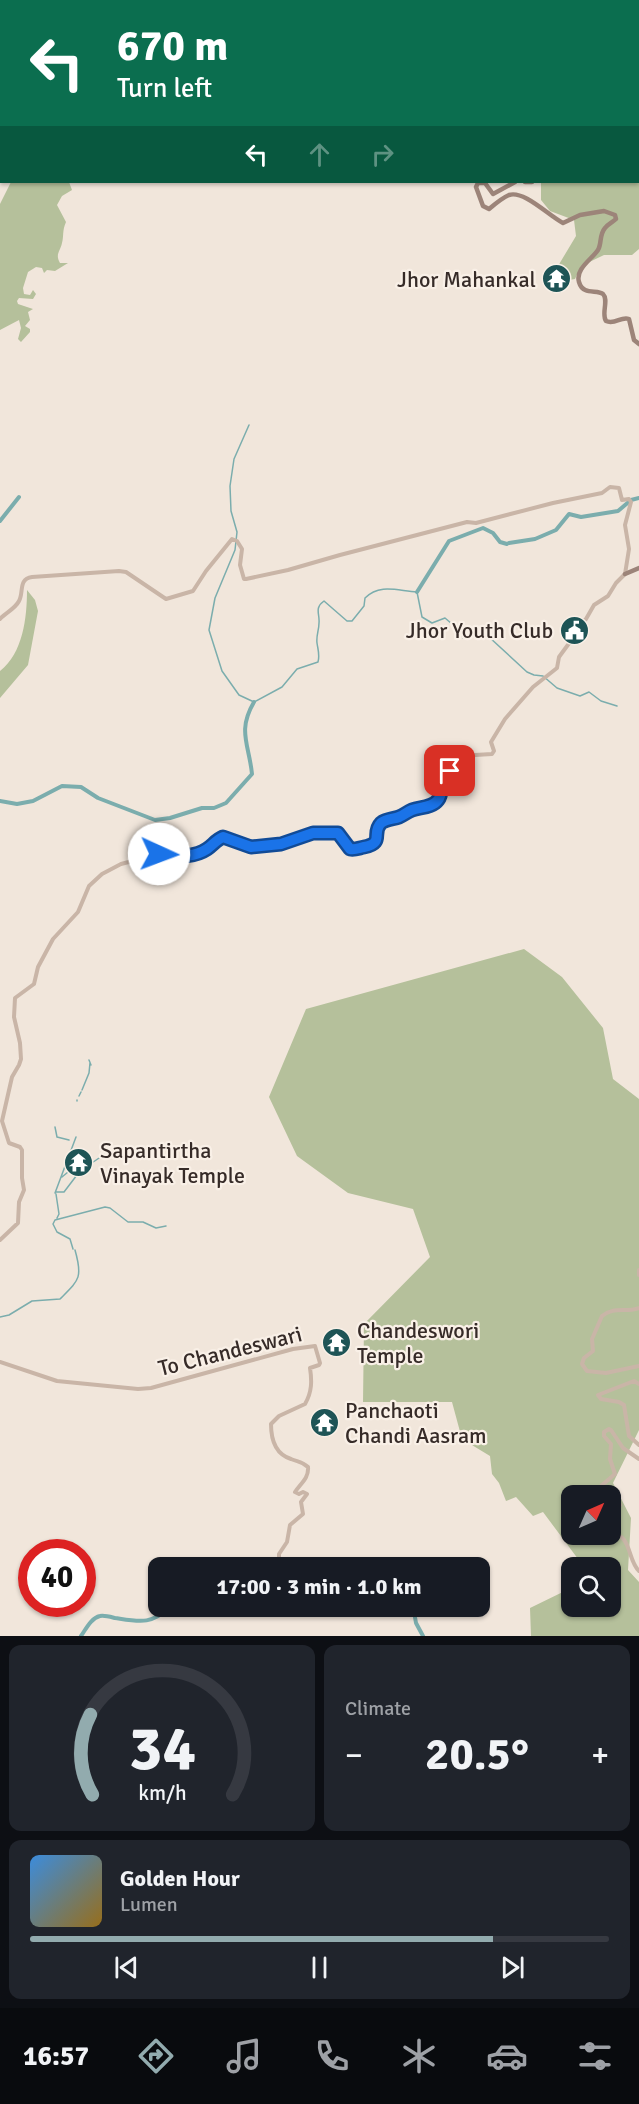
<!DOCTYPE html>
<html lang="en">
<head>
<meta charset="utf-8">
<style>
  :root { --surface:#171b24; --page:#20242c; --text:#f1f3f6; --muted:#9ea1a6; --line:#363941; --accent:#92abae }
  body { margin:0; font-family:Signika,sans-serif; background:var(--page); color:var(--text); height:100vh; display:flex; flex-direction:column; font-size:22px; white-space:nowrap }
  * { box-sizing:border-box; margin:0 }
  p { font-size:20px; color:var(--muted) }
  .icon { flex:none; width:33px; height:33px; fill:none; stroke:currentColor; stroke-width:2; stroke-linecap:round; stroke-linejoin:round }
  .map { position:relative; height:1636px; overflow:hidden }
  .panel { display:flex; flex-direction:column; gap:9px; padding:9px; background:#0d0f14; flex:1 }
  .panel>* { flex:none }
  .hud { position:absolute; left:0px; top:0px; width:639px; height:183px; box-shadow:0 2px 4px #0004; background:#0b6e4f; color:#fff; overflow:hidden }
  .needle { width:39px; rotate:45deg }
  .tools { position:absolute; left:561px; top:1485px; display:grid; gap:12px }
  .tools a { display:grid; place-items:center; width:60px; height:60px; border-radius:12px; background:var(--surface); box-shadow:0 2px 4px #0004; font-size:30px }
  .speed { position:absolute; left:18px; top:1539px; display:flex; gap:12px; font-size:30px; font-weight:700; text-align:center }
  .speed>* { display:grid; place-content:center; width:78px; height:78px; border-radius:50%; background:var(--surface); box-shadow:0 2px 4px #0004; line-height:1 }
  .speed .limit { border:9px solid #d22; background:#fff; color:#111 }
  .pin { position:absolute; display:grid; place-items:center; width:51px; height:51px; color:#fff; margin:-26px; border-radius:12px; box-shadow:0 3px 9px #0006 }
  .me { position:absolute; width:66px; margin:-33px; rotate:92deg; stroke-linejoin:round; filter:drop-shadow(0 0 4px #0008) }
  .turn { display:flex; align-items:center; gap:21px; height:126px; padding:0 18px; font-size:27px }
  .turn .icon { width:78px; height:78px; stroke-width:2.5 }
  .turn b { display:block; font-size:42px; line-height:51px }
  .lanes { display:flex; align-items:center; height:57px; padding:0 18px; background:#0003; justify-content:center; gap:30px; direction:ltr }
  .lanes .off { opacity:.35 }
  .big { font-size:45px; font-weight:700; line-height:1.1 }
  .panel .card { flex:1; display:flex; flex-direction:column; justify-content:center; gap:9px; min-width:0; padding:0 21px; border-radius:12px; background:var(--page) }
  .panel .dial { align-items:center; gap:0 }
  .dial svg { height:156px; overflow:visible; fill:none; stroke:var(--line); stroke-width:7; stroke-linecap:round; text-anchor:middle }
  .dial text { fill:var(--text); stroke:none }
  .song { display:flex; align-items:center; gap:18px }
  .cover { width:72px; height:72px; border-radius:9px; background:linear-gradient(135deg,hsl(210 70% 55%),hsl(40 70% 35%)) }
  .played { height:6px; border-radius:3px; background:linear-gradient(90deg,var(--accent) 80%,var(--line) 80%) }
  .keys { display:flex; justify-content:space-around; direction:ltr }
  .heat { display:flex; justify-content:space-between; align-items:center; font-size:33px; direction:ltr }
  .panel .tiles { flex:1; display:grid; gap:9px; grid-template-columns:1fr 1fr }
  .card:last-child { grid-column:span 2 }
  .trip { position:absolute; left:148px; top:1557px; width:342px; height:60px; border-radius:12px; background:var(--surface); box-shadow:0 2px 4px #0004; font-weight:700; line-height:60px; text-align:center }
  .tab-bar { display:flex; height:96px; justify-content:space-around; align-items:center; background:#090b0e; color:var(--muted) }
  .tab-bar .icon { width:42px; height:42px }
  .tab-bar .on { color:var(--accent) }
  .tab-bar b { font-size:27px; color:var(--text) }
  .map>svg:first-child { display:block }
  .green { fill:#b5c09b; fill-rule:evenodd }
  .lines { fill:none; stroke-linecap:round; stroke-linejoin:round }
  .stream { stroke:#7badad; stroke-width:1.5 }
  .river { stroke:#7badad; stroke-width:4 }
  .tertiary { stroke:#c9b5a7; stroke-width:4 }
  .secondary { stroke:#9c8479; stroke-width:4.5 }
  .route-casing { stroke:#114b97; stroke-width:15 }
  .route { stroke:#1a73e8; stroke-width:10 }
  .labels { text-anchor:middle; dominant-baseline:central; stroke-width:4.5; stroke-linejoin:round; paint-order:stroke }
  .poi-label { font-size:22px; fill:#362b28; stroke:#f9f0e7; text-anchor:start }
  .street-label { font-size:22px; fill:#362b28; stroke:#f9f0e7 }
</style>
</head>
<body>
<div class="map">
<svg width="639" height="1636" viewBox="0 0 639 1636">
  <rect width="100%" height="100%" fill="#f1e6db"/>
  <path class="green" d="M 383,0 L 639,0 L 639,249 L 632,255 L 604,255 L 581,266 L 575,279 L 563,281 L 558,266 L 576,236 L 574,220 L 550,211 L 541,200 L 541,182 L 638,182 L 638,2 Z
    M 11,182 L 69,182 L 72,190 L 62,196 L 57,205 L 66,222 C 62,231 64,236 62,243 C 60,252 55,254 60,263 L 68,263 L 55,271 L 47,270 L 44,273 L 42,268 L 36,267 L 28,272 L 23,288 L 24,294 L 30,295 L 33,290 L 36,294 L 33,299 L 19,298 L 17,301 L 18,304 L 33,309 L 28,312 L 30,320 L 25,326 L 30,329 L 30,332 L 21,342 L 18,339 L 21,328 L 19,320 L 0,330 L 0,204 Z
    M 27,590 L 35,600 L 38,611 L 28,665 L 0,698 L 0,671 C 23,653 27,618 27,590 Z
    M 524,949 L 562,977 L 603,1028 L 613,1079 L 639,1099 L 639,1430 L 613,1483 L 631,1518 L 628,1570 L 639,1582 L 639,1636 L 531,1636 L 530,1608 L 571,1588 L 572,1606 L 610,1606 L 610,1568 L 584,1567 L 543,1512 L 533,1516 L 516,1497 L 506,1501 L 499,1483 L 492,1474 L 490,1456 L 462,1439 L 452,1402 L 363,1402 L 364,1324 L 430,1257 L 413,1209 L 348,1193 L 297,1156 L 269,1097 L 306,1009 ZM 572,1496 L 610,1496 L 610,1534 L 572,1534 Z"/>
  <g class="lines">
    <path class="stream" d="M 249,425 L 234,459 L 230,486 L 231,511 L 237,532 L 235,550 L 215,598 L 209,630 L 222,671 L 239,695 L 254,702 L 282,687 L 297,669 L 318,662 C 320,655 318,650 317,643 C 316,636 319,630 319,623 C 320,614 314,608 324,601 L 347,621 L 352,621 L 364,606 L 365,598 C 380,583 398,591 417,592 L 422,617 L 432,623 L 445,618 L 452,624 L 459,626 L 463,638 L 474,634
      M 478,635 L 489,637 L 527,672 L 534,675 L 543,676 L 557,688 L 580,696 L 589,692 L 601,701 L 617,706
      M 89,1060 L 91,1065
      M 82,1090 L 89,1073 L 90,1063
      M 79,1096 L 81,1092
      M 77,1101 L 77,1100
      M 55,1127 L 57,1137 L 69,1140
      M 62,1177 L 68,1172
      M 56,1192 L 64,1192 L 80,1171 L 105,1154
      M 55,1193 L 76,1137
      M 56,1194 L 59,1214 L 57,1218
      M 73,1249 L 70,1239 L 57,1232 L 53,1224 L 55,1220 L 105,1207 L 110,1208 L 128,1222 L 143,1222 L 156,1228 L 166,1226
      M 0,1317 L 9,1315 L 32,1301 L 60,1299 C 79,1280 83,1278 75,1250"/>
    <path class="river" d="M 0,521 L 19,497
      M 509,543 L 535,539 L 556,530 L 569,514 L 581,517 L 618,511 L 631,500 L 639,498
      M 417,592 L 449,541 L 483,528 L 493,533 L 500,542 L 507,544
      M 0,801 L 17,804 L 33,801 L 62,786 L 81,787 L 98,798 L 155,820 L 170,818 L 202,808 L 214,808 L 226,803 L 252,774 C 249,744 237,731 254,702
      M 199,1568 L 214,1568
      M 283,1606 C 292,1613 299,1613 307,1606
      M 347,1606 L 352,1609 L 356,1606
      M 413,1606 L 416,1623 L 423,1636
      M 81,1636 C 86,1629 91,1618 100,1616 C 104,1615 111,1617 115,1618 C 141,1622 150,1625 172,1606"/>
    <path class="tertiary" d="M 0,619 C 5,613 15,609 19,601 C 24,592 18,579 32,577 L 119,571 L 126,572 L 166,599 L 193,591 L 206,571 L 232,539 L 237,541 L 242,549 L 240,565 L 244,579 L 246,579 L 288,570 L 340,555 L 467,522 L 476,523 L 553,503 L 602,493 L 610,487 L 619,488 L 622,500 L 629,499 L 631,502 L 625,525 L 629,549 L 625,574 L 616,583 L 608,596 L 594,605 L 586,619 L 577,628 L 570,642 L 559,657 L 557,668 L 533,687 L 505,719 L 491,742 L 494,751 L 492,754 L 475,755 L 467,757 L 458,768 L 445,774 L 437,802 C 419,811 401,814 382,822 L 373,845 L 354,850 L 347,846 L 338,833 L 313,833 L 281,844 L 251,847 L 223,837 L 207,848 L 195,854 L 183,857 L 159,854 L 121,864 L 102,874 L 89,886 L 78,912 L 53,939 L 38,967 L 34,984 L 15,998 L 14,1017 L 20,1043 L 21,1059 L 19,1065 L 12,1077 L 2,1121 L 9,1143 L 20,1147 L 22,1150 L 22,1178 L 24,1190 L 19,1202 L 18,1223 L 0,1240
      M 639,1270 L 639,1275
      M 639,1308 C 626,1313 614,1306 602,1316 L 592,1339 L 593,1351 L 584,1358 L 582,1364 L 587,1371 L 606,1373 L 639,1366
      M 0,1362 L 57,1381 L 138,1389 L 151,1388 L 293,1349 L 315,1346 L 320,1363 L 319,1365 L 310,1368 C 312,1381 312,1392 305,1404 L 279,1416 L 271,1424 C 271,1439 275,1454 291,1459 C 298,1462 302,1461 308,1467 C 309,1478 301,1483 295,1492 L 299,1494 L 303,1492 L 307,1494 L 301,1502 L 303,1514 L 290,1525 L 287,1542 L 279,1554 L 279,1568
      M 639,1384 L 634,1381 L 598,1395 L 601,1399 L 619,1402 L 624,1405 L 629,1436 L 639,1445
      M 604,1496 L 601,1486 L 615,1474 L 610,1459 L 611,1444 L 604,1436 L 604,1432 L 609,1429 L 611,1430 L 623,1448 L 639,1459
      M 610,1502 L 620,1505 L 610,1514
      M 610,1534 C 632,1533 627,1560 639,1571"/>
    <path class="secondary" d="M 597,2 L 597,0
      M 515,182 L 493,194 L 485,183 L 478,183 L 476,187 L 483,206 L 489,209 C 495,204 502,198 509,195 C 524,190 549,216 563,223 L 580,215 L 604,211 L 615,215 L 616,219 C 613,222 608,224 605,228 C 599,235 602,243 598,250 C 592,259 575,269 579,282 C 583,296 597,289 603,294 C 609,300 601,314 606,321 C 615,325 621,316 629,319 L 634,340 L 639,344
      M 525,182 L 532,182
      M 625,574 L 639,568"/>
  </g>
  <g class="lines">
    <defs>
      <path id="route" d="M 159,854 C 176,855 192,859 207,849 C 213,845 216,840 223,837 L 251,847 L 281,844 L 313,833 L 338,833 L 350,849 C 355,850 359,848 364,847 C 385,843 371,833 381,823 C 386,819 394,819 399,817 C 404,815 407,812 412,810 C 420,807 432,808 438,800 C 445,792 436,779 450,771"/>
    </defs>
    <use href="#route" class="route-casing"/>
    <use href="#route" class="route"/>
  </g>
  <defs>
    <symbol id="temple-disc" viewBox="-11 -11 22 22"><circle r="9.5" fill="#1e5456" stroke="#f9f0e7"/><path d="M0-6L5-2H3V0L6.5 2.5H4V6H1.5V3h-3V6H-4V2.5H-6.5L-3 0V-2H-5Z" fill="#fff"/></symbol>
    <symbol id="civic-disc" viewBox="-11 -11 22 22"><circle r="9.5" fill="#1e5456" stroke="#f9f0e7"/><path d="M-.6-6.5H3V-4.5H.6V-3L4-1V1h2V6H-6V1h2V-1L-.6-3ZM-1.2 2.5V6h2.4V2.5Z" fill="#fff"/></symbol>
  </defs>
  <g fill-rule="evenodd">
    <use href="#temple-disc" x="540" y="262" width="33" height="33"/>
    <use href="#civic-disc" x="558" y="614" width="33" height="33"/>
    <use href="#temple-disc" x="62" y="1146" width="33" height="33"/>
    <use href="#temple-disc" x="320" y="1326" width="33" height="33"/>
    <use href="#temple-disc" x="308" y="1406" width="33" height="33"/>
  </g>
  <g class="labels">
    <g class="poi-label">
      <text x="536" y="279" text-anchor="end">Jhor Mahankal</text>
      <text x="553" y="630" text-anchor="end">Jhor Youth Club</text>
      <text x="100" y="1150">Sapantirtha<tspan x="100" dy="25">Vinayak Temple</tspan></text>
      <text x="357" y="1330">Chandeswori<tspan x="357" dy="25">Temple</tspan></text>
      <text x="345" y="1410">Panchaoti<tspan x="345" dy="25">Chandi Aasram</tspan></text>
    </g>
    <g class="street-label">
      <text transform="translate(230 1351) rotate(-14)">To Chandeswari</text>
    </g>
  </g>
</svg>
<div class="tools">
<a><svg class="needle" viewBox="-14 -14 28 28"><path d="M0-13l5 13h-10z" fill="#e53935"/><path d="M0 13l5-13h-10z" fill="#9ea1a6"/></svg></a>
<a><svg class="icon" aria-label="search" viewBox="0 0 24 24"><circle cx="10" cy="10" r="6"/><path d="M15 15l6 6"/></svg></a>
</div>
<div class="speed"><div class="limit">40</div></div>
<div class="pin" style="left:450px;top:771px;background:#d93025"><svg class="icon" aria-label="arrive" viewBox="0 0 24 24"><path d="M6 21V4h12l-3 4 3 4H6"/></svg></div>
<svg class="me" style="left:159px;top:854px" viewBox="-20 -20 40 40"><circle r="19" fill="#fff"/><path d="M0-13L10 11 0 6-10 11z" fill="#1a73e8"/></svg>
<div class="trip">17:00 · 3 min · 1.0 km</div>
<div class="hud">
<div class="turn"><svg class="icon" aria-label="left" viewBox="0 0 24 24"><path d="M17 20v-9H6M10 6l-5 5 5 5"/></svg><div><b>670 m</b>Turn left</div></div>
<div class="lanes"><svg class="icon" aria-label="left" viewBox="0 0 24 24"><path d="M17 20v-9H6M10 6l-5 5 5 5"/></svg><svg class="icon off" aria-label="ahead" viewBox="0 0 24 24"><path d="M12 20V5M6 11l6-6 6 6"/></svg><svg class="icon off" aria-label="right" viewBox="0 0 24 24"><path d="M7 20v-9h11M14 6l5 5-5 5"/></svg></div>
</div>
</div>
<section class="panel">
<div class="tiles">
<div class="card dial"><svg viewBox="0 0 100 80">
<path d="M14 69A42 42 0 1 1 86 69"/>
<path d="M14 69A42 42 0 0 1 13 28" stroke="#92abae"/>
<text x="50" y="56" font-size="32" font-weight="700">34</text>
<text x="50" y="72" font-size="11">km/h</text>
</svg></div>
<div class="card"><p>Climate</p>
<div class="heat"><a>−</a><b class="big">20.5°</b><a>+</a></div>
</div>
<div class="card">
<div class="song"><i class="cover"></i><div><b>Golden Hour</b><p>Lumen</p></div></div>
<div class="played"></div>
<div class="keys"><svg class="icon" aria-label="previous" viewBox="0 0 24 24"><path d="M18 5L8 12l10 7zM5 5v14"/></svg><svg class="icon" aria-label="pause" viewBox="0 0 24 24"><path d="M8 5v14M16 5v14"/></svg><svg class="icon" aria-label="next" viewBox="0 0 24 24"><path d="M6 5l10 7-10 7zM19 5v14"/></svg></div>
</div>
</div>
</section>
<nav class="tab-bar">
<b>16:57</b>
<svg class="icon on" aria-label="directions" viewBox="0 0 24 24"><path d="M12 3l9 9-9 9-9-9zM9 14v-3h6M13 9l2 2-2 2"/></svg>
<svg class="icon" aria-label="music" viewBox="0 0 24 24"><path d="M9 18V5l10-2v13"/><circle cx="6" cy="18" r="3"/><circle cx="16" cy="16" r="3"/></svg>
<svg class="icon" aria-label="phone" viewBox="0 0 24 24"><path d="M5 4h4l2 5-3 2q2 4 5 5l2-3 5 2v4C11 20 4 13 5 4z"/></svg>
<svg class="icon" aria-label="climate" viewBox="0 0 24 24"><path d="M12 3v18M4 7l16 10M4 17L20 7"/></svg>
<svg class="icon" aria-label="car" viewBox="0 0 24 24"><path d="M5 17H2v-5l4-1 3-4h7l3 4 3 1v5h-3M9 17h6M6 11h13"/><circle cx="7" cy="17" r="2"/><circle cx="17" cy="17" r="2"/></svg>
<svg class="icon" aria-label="filters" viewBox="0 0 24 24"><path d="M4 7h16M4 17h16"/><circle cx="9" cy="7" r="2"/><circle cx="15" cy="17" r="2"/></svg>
</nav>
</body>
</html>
